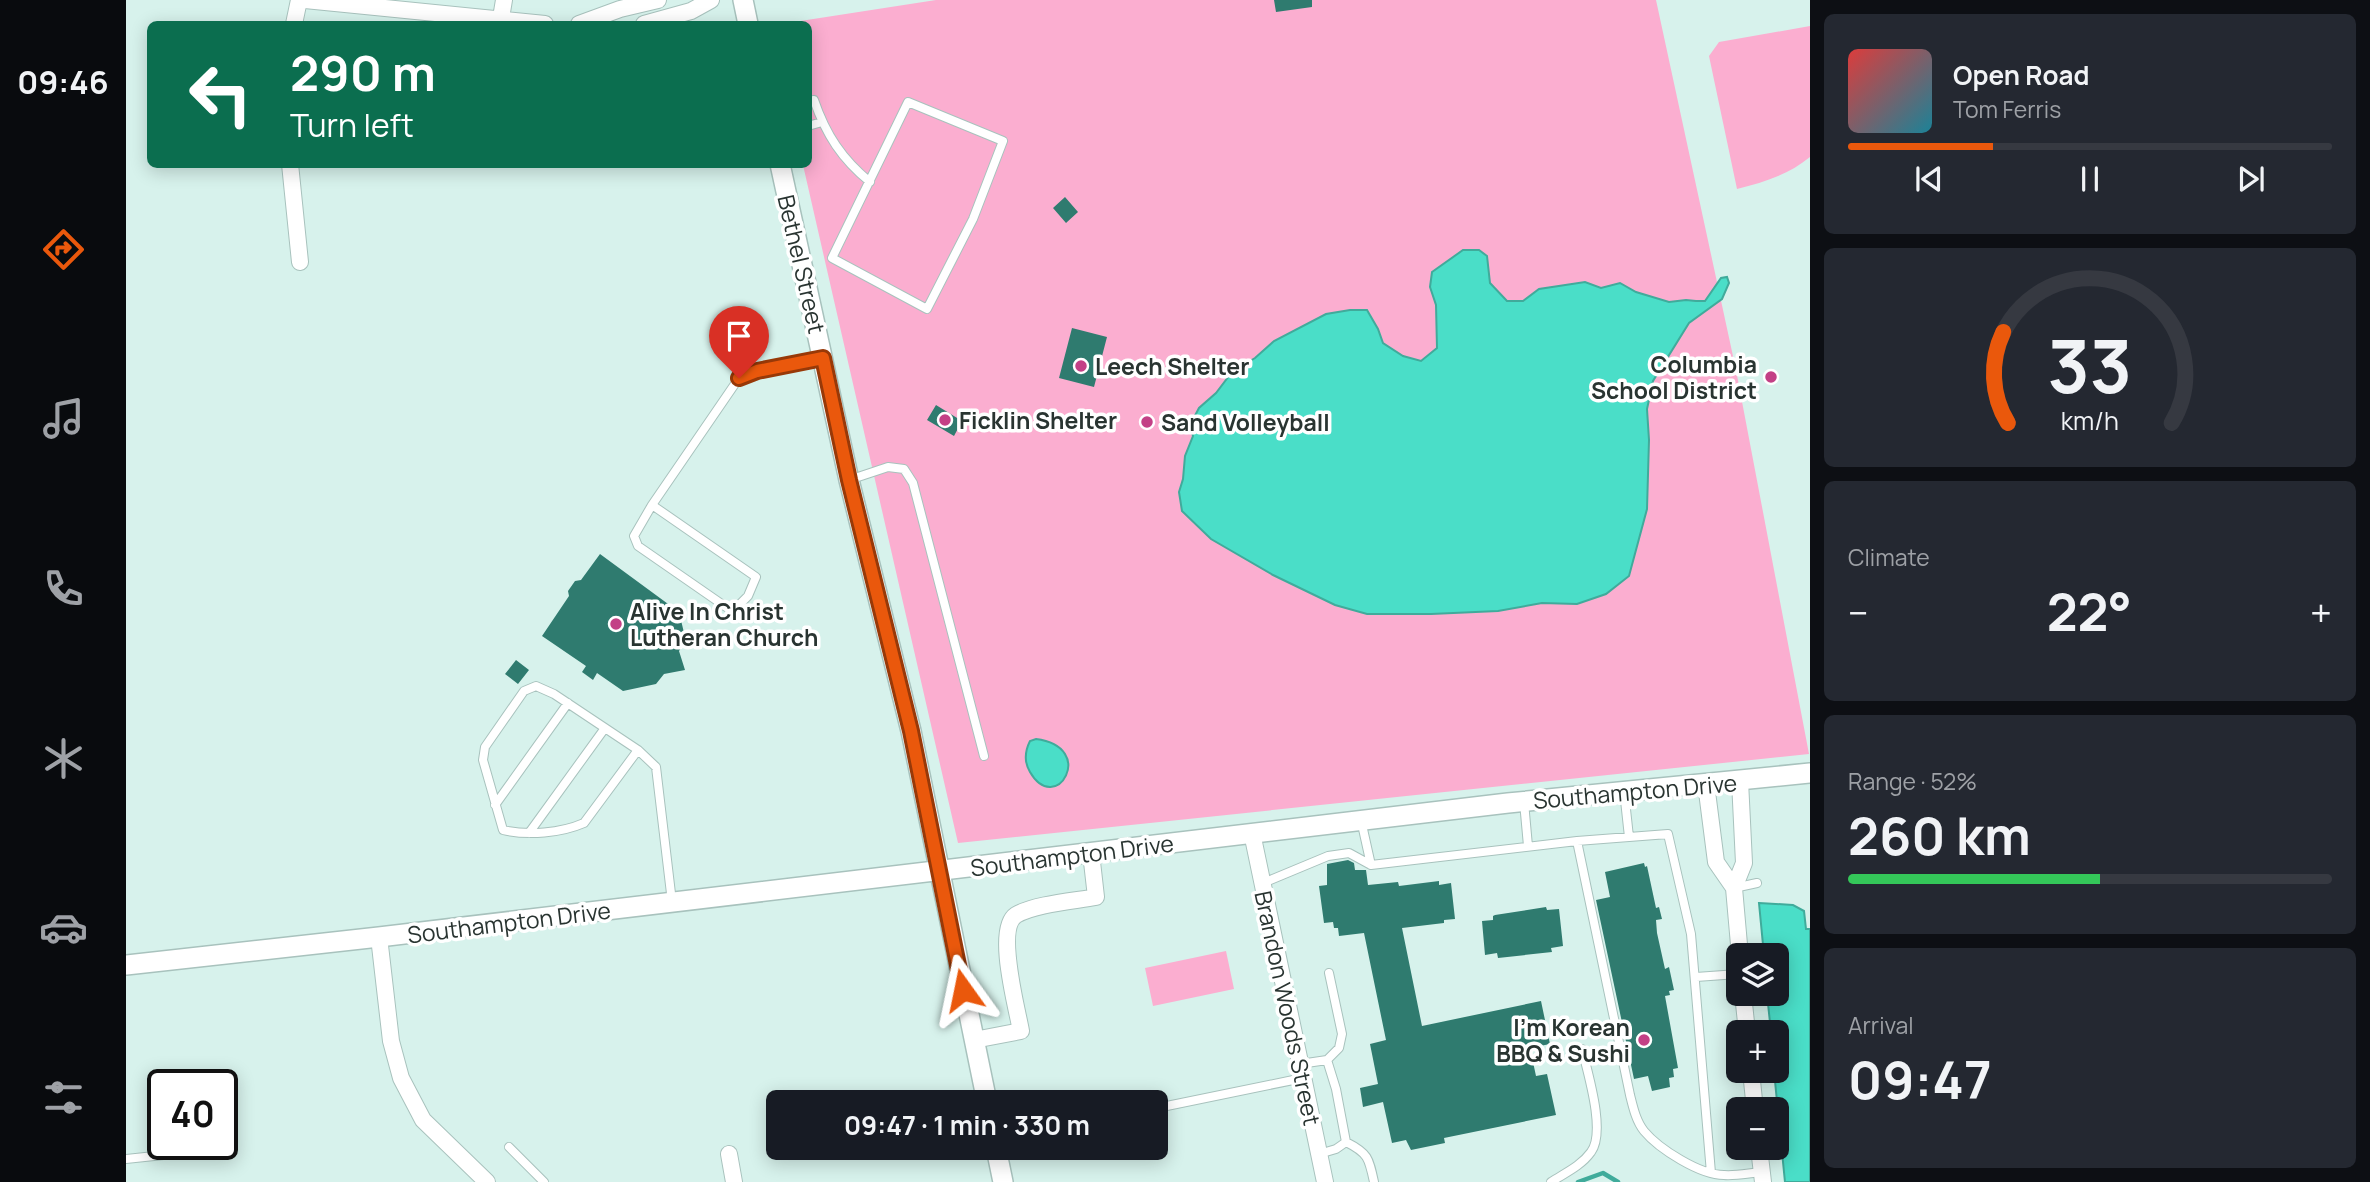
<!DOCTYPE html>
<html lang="en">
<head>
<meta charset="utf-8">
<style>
  :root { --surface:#171b24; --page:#242831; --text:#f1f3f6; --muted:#9ea1a6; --line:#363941; --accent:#ea580c }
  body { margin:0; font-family:Manrope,sans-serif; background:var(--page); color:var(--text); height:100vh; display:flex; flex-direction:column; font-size:26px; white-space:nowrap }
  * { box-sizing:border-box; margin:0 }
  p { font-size:23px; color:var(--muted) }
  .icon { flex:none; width:38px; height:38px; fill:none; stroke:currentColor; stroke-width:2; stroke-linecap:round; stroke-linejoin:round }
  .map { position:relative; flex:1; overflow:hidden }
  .drawer { display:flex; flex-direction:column; gap:14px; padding:14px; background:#0d0f14; width:560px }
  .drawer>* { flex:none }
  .top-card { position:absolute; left:21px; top:21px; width:665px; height:147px; border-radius:10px; box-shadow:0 4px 18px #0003; background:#0b6e4f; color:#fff; overflow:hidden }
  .tools { position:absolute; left:1600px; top:943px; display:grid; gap:14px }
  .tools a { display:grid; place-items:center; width:63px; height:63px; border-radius:10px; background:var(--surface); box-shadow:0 4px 18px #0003; font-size:35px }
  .speed { position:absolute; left:21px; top:1069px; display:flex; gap:14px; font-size:35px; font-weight:700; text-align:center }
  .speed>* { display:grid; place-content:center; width:91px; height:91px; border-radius:50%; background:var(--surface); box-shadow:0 4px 18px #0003; line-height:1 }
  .speed .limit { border:4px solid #111; border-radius:10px; background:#fff; color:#111 }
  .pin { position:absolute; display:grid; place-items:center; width:60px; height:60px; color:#fff; margin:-72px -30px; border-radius:50% 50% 50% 0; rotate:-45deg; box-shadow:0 0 7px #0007 }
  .pin .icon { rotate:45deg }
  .me { position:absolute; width:77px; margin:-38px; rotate:348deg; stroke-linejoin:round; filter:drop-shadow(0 0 5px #0008) }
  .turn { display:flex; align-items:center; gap:24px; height:147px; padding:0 28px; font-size:32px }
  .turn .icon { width:91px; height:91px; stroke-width:2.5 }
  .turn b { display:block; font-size:49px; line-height:60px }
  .big { font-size:52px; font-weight:700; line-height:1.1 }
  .drawer .tile { flex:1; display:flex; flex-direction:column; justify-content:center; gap:10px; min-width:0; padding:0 24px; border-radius:10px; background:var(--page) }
  .drawer .dial { align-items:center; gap:0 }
  .dial svg { height:182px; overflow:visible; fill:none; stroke:var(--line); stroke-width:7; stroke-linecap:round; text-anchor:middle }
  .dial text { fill:var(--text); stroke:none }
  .song { display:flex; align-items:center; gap:21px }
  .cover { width:84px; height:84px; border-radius:10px; background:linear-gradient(135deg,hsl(0 70% 55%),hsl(190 70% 35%)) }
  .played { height:7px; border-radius:4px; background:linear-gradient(90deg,var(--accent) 30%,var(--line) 30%) }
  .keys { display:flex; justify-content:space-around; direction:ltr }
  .heat { display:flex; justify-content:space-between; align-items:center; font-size:38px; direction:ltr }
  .charge { height:10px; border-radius:5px; background:linear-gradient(90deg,#34c759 52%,var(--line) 0) }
  .trip { position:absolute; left:640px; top:1090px; width:402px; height:70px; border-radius:10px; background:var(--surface); box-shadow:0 4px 18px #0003; font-weight:700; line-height:70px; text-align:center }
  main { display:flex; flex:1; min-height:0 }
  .tabs { display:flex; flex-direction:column; width:126px; justify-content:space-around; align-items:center; background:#090b0e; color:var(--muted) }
  .tabs .icon { width:49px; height:49px }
  .tabs .active { color:var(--accent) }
  .tabs b { font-size:32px; color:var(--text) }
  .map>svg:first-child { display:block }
  .green { fill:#fbaed0 }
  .water { fill:#4adec8; stroke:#40ab9b; stroke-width:2 }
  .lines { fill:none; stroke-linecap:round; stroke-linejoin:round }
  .stream { stroke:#40ab9b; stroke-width:4.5 }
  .building { fill:#2f7b6f }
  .service-casing { stroke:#a8c2bd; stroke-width:10 }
  .minor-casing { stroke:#a8c2bd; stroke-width:18 }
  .tertiary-casing { stroke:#a8c2bd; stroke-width:22 }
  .service { stroke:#fff; stroke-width:8 }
  .minor { stroke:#fff; stroke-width:16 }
  .tertiary { stroke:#fff; stroke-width:19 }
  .route-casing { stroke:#983908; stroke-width:18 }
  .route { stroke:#ea580c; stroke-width:12 }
  .poi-dot { fill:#c34086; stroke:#fff; stroke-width:2.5 }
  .labels { text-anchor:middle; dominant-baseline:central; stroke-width:7; stroke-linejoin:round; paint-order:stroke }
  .street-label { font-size:23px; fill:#293431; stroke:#fff }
  .poi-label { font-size:23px; font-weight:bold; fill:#293431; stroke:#fff; text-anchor:start }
</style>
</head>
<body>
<main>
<nav class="tabs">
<b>09:46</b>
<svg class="icon active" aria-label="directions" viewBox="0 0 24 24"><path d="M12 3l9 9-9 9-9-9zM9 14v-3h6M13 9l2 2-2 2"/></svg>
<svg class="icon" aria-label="music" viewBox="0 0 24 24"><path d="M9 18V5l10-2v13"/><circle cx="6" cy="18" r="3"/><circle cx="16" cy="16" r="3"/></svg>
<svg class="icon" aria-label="phone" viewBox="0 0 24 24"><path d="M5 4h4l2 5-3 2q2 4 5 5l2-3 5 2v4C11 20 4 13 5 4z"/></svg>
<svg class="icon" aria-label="climate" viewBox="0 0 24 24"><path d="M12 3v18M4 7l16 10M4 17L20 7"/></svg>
<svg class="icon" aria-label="car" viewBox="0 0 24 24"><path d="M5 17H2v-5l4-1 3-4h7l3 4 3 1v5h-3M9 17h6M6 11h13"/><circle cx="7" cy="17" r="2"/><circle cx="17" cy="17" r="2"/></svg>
<svg class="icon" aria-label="filters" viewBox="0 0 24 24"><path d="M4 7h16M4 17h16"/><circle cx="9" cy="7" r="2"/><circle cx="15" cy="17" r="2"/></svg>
</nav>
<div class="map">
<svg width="1684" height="1182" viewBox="0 0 1684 1182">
  <rect width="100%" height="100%" fill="#d7f2ec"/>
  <path class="green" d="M 810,0 L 1530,0 L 1610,370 L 1683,754 L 832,843 L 677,165 L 682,164 L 682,24 L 655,24 Z
    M 1684,26 L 1684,157 C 1662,175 1638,182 1611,189 L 1583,56 L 1593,42 Z
    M 1100,951 L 1108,989 L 1027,1006 L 1019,968 Z"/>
  <path class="water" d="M 1337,250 L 1353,250 L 1361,256 L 1364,283 L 1381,301 L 1397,301 L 1413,289 L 1459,282 L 1475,288 L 1494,283 L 1510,292 L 1543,302 L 1560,300 L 1570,301 L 1579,301 L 1595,278 L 1601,277 L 1603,283 L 1596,299 L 1563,323 L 1527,381 L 1521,409 L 1523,440 L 1521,509 L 1503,576 L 1480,594 L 1451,604 L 1416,603 L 1372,611 L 1305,614 L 1241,614 L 1209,605 L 1147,575 L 1085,539 L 1056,511 L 1053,492 L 1057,479 L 1059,456 L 1067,436 L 1064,425 L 1073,408 L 1090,393 L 1106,372 L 1129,358 L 1148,341 L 1200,314 L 1224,310 L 1241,310 L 1252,329 L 1257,343 L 1277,356 L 1295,361 L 1311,348 L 1310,305 L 1304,287 L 1306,272 Z
    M 910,739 C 972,747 930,817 904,772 C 898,762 899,751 904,741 Z
    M 1633,903 L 1667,905 L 1678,911 L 1680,929 L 1684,929 L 1684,1182 L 1659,1182 L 1648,1071 L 1650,1071 L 1650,1032 L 1645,1032 L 1641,994 L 1650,994 L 1650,956 L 1638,955 Z"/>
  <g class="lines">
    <path class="stream" d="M 1452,1182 L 1477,1173 L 1492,1182"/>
  </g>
  <path class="building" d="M 1148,0 L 1186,0 L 1186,7 L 1150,12 Z
    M 939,197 L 952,212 L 940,223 L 927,208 Z
    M 946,328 L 981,337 L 968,387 L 933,378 Z
    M 810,405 L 836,421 L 828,436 L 801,420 Z
    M 474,554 L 553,612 L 560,641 L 553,651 L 559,670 L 538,674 L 530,684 L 497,691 L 471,673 L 467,680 L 456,672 L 460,666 L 416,636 L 443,596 L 442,591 L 449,581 L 455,580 Z
    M 390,660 L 403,670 L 392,684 L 379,674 Z
    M 1222,860 L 1228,863 L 1229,870 L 1240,870 L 1242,885 L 1272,882 L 1273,886 L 1313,881 L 1313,885 L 1325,883 L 1329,919 L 1318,920 L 1318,923 L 1276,928 L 1296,1026 L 1415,1001 L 1424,1044 L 1404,1048 L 1410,1076 L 1421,1074 L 1430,1115 L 1318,1138 L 1319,1143 L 1285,1150 L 1280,1140 L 1266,1143 L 1257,1102 L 1237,1107 L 1234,1088 L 1252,1084 L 1244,1044 L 1260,1040 L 1238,933 L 1213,936 L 1212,928 L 1208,928 L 1207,922 L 1198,923 L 1193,886 L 1201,885 L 1201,864 Z
    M 1518,863 L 1519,867 L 1521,866 L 1530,908 L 1533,907 L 1536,919 L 1530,920 L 1531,933 L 1539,969 L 1543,967 L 1548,990 L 1543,991 L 1544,995 L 1539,996 L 1552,1068 L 1547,1069 L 1548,1077 L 1543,1078 L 1544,1087 L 1526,1091 L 1522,1076 L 1508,1079 L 1470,900 L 1484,897 L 1479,872 Z
    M 1420,907 L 1421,910 L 1433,909 L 1437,946 L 1425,948 L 1426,952 L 1372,958 L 1371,953 L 1359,955 L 1356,921 L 1367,920 L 1367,916 L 1369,915 Z"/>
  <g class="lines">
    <defs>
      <path id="service" d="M 682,101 L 688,100 C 700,135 716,159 744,182
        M 782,102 L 877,141 L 847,219 L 801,309 L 706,258 Z
        M 682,126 L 696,122
        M 723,480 L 762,467 L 778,469 L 787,483 L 858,756
        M 526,505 L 630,577 L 622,596 L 611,607 L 600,607 L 512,546 L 508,536 L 526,505 L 613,378 L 631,371 L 697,357
        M 512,750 L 458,823 C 435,833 402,836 377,830 L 357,760 L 359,747 L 398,691 L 410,686 L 428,694 L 512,750 L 530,767 L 546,902
        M 1498,791 L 1503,837
        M 1398,802 L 1402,846
        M 369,805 L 442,703
        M 1235,820 L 1245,865
        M 403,833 L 479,728
        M 1137,883 L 1202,856 L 1223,853 L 1245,865 L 1451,841
        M 1608,888 L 1631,883
        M 1570,977 L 1612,974
        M 1201,1060 L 1213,1048 L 1216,1034 L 1203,973
        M 1174,1064 L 1201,1060 L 1210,1089 L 1220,1142 L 1210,1149 L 1193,1154
        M 1031,1108 L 1177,1078
        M 1220,1142 C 1242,1153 1243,1158 1248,1182
        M 383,1147 L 418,1182
        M 0,1159 L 56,1153
        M 1585,1173 L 1565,934 L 1542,834 L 1451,841 L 1504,1095 C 1507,1107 1510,1121 1518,1131 C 1533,1149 1574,1175 1598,1175 C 1610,1176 1623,1173 1636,1172
        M 1425,1182 C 1439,1173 1455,1166 1465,1152 C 1480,1132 1462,1074 1456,1049"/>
      <path id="minor" d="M 179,0 L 419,24
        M 168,24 L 173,0
        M 374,24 L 378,0
        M 453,24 L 494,9 L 532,0
        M 518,24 L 565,11 L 585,0
        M 164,164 L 174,262
        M 1580,784 L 1590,862 L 1608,888
        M 1126,833 L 1199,1182
        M 253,937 L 265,1041 L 275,1078 L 297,1120 L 361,1182
        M 1614,956 L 1608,888 L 1618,863 L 1614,781
        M 1617,994 L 1621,1032
        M 848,1040 L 895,1031 C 891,1008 869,929 890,915 C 909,904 948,901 970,897 L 965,853
        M 1625,1071 L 1629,1110
        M 1633,1148 L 1637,1182
        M 603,1154 L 608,1182"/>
      <path id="tertiary" d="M 617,0 L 622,24
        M 654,164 L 723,480 L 785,731 L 861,1102
        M 0,965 L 253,937 L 1382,803 L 1684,773
        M 870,1148 L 877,1182"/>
    </defs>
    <use href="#service" class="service-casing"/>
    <use href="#minor" class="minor-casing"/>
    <use href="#tertiary" class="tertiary-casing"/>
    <use href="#service" class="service"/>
    <use href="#minor" class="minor"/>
    <use href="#tertiary" class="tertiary"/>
  </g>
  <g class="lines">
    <defs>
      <path id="route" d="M 613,378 L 631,371 L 697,358 L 723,480 L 785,731 L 837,990"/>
    </defs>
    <use href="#route" class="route-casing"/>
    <use href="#route" class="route"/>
  </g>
  <g class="poi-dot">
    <circle cx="955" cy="366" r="7"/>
    <circle cx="1645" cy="377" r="7"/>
    <circle cx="819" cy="420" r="7"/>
    <circle cx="1021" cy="422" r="7"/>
    <circle cx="490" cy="624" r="7"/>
    <circle cx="1518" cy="1040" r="7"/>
  </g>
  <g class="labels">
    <g class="street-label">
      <text transform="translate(676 264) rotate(77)">Bethel Street</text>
      <text transform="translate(1509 791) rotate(-5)">Southampton Drive</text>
      <text transform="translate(946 855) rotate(-7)">Southampton Drive</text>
      <text transform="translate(383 922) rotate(-7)">Southampton Drive</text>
      <text transform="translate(1162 1008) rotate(78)">Brandon Woods Street</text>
    </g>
    <g class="poi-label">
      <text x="1631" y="364" text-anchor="end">Columbia<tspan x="1631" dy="26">School District</tspan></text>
      <text x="969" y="366">Leech Shelter</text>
      <text x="833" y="420">Ficklin Shelter</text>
      <text x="1035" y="422">Sand Volleyball</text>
      <text x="504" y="611">Alive In Christ<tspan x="504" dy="26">Lutheran Church</tspan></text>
      <text x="1504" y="1027" text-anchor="end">I'm Korean<tspan x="1504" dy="26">BBQ &amp; Sushi</tspan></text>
    </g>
  </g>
</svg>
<div class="tools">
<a><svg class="icon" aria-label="layers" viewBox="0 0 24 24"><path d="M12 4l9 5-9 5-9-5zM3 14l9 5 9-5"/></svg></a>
<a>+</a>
<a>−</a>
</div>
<div class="speed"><div class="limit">40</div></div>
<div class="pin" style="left:613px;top:378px;background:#d93025"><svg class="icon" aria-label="arrive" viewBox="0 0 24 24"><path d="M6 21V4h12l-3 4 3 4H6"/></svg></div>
<svg class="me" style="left:837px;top:990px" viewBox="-20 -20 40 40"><path d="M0-17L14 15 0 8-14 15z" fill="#ea580c" stroke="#fff" stroke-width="4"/></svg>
<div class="trip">09:47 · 1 min · 330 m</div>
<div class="top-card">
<div class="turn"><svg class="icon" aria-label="left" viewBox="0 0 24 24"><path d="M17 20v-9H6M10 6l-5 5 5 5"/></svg><div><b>290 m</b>Turn left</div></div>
</div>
</div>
<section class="drawer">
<div class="tile">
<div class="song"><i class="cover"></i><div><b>Open Road</b><p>Tom Ferris</p></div></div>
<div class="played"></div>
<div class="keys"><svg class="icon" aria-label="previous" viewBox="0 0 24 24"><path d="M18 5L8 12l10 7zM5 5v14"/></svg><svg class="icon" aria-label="pause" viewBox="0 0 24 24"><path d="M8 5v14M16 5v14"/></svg><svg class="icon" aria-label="next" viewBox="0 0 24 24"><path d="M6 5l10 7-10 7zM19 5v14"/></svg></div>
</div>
<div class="tile dial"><svg viewBox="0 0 100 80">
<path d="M14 69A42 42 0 1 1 86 69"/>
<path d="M14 69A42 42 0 0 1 12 29" stroke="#ea580c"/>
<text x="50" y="56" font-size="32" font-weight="700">33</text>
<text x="50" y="72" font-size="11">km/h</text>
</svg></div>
<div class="tile"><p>Climate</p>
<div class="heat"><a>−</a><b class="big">22°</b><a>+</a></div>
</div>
<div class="tile"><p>Range · 52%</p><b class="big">260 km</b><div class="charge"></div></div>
<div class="tile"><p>Arrival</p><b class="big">09:47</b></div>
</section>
</main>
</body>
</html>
